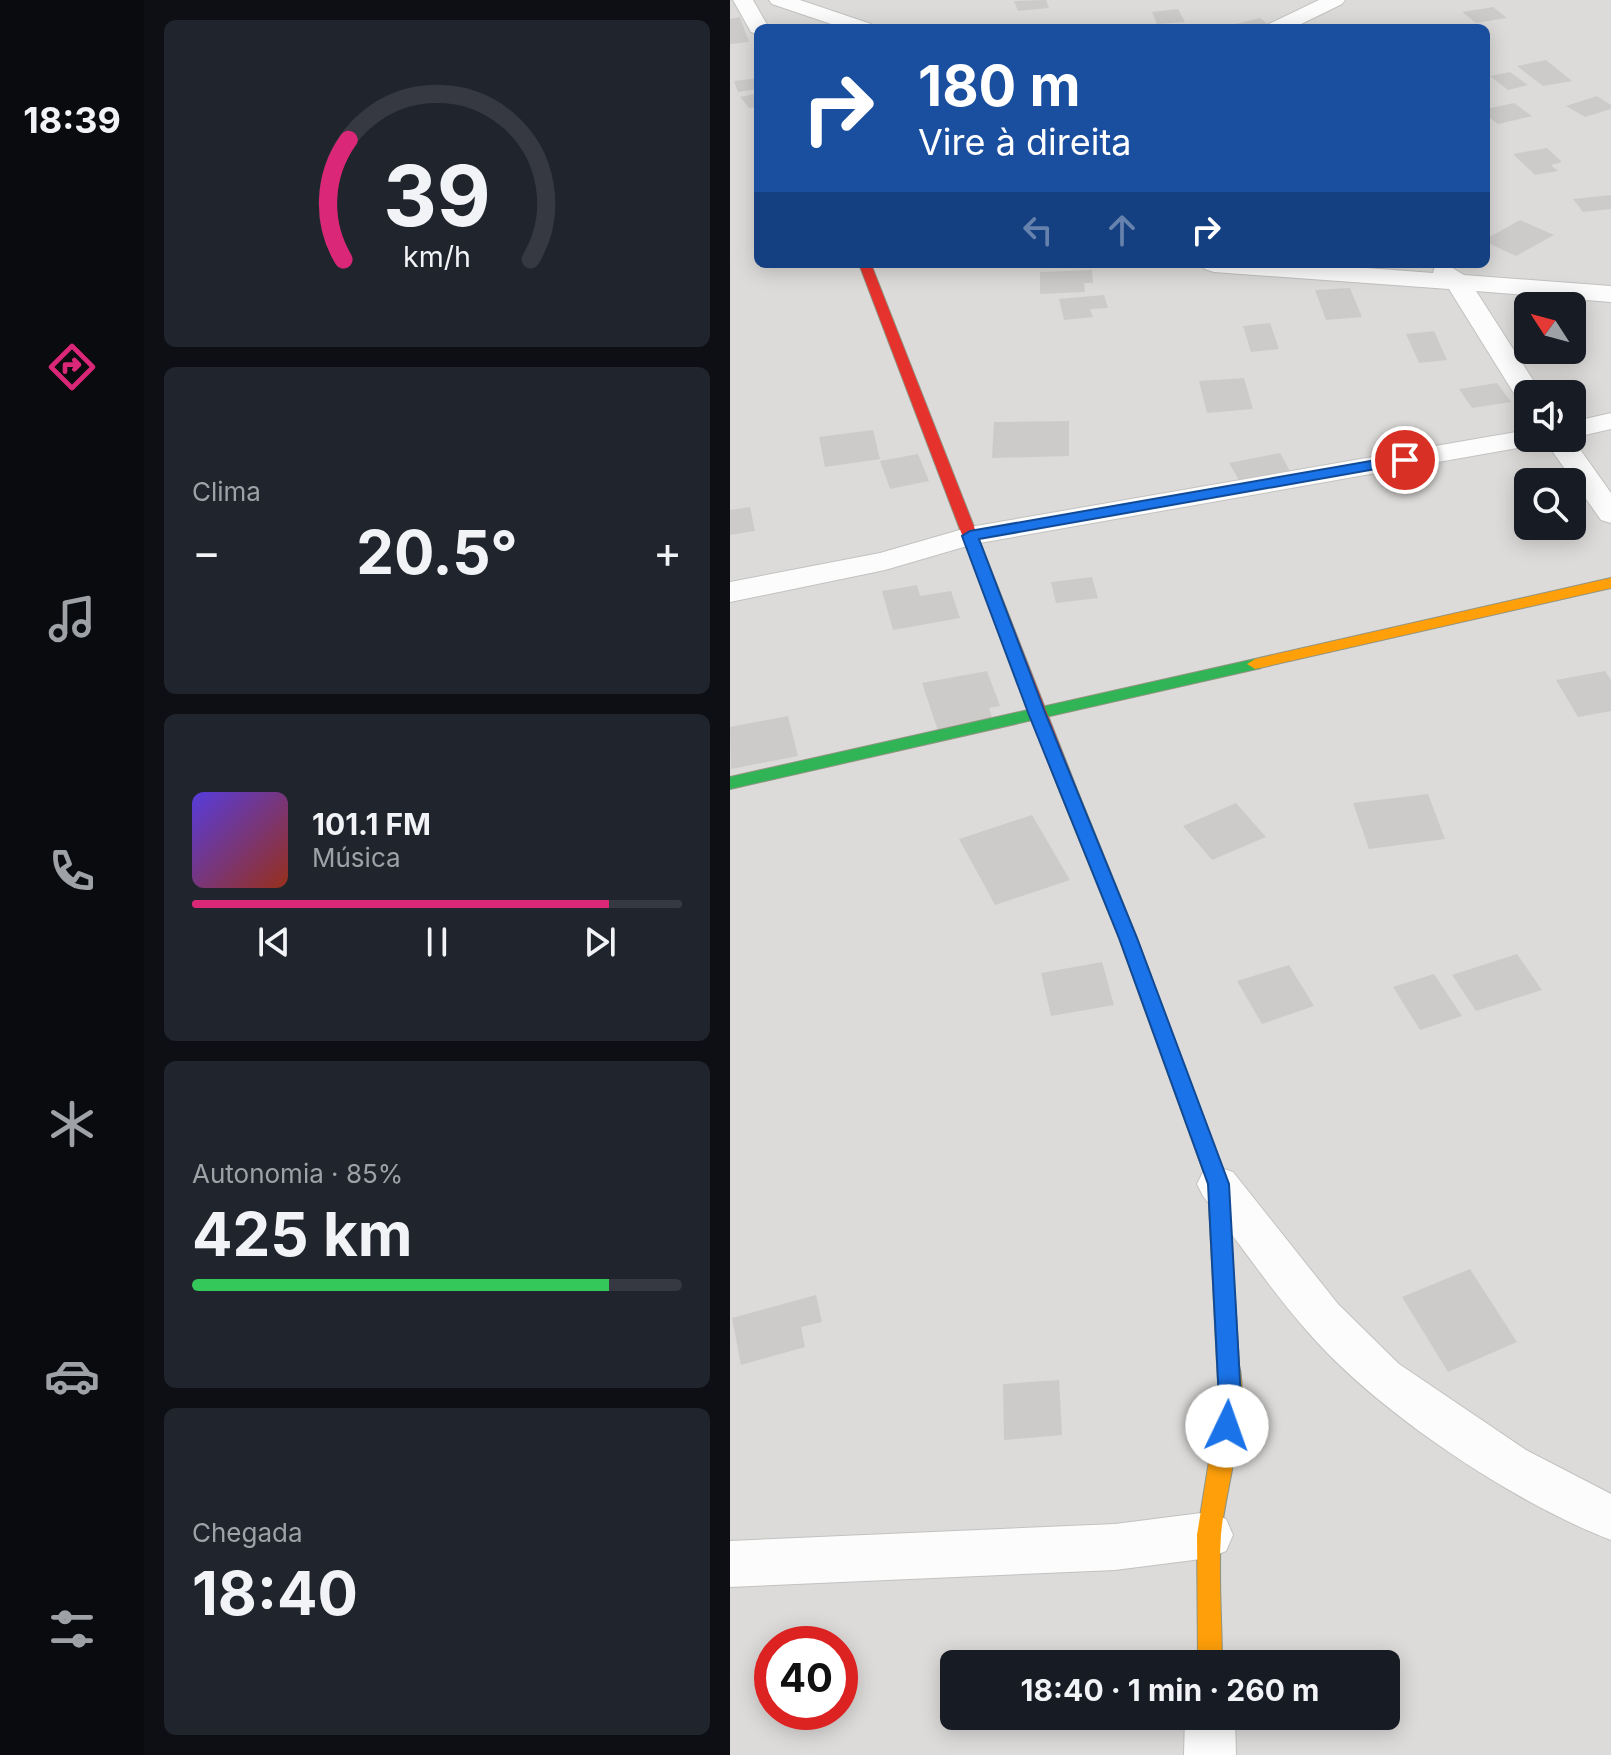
<!DOCTYPE html>
<html lang="pt">
<head>
<meta charset="utf-8">
<style>
  :root { --surface:#171b24; --page:#20242c; --text:#f1f3f6; --muted:#9ea1a6; --line:#363941; --accent:#db2777 }
  body { margin:0; font-family:Inter,sans-serif; background:var(--page); color:var(--text); height:100vh; display:flex; flex-direction:column; font-size:30px; white-space:nowrap }
  * { box-sizing:border-box; margin:0 }
  p { font-size:26px; color:var(--muted) }
  .icon { flex:none; width:44px; height:44px; fill:none; stroke:currentColor; stroke-width:2; stroke-linecap:round; stroke-linejoin:round }
  .map { position:relative; flex:1; overflow:hidden }
  .drawer { display:flex; flex-direction:column; gap:20px; padding:20px; background:#0d0f14; width:586px }
  .drawer>* { flex:none }
  .top-card { position:absolute; left:24px; top:24px; width:736px; height:244px; border-radius:12px; box-shadow:0 4px 20px #0003; background:#1a4fa0; color:#fff; overflow:hidden }
  .needle { width:52px; rotate:306deg }
  .tools { position:absolute; left:784px; top:292px; display:grid; gap:16px }
  .tools a { display:grid; place-items:center; width:72px; height:72px; border-radius:12px; background:var(--surface); box-shadow:0 4px 20px #0003; font-size:40px }
  .speed { position:absolute; left:24px; top:1626px; display:flex; gap:16px; font-size:40px; font-weight:700; text-align:center }
  .speed>* { display:grid; place-content:center; width:104px; height:104px; border-radius:50%; background:var(--surface); box-shadow:0 4px 20px #0003; line-height:1 }
  .speed .limit { border:12px solid #d22; background:#fff; color:#111 }
  .pin { position:absolute; display:grid; place-items:center; width:68px; height:68px; color:#fff; margin:-34px; border:4px solid #fff; border-radius:50%; box-shadow:0 2px 8px #0007 }
  .me { position:absolute; width:88px; margin:-44px; rotate:3deg; stroke-linejoin:round; filter:drop-shadow(0 0 6px #0008) }
  .turn { display:flex; align-items:center; gap:28px; height:168px; padding:0 32px; font-size:36px }
  .turn .icon { width:104px; height:104px; stroke-width:2.5 }
  .turn b { display:block; font-size:56px; line-height:68px }
  .lanes { display:flex; align-items:center; height:76px; padding:0 32px; background:#0003; justify-content:center; gap:40px; direction:ltr }
  .lanes .off { opacity:.35 }
  .big { font-size:60px; font-weight:700; line-height:1.1 }
  .drawer .widget { flex:1; display:flex; flex-direction:column; justify-content:center; gap:12px; min-width:0; padding:0 28px; border-radius:12px; background:var(--page) }
  .drawer .dial { align-items:center; gap:0 }
  .dial svg { height:208px; overflow:visible; fill:none; stroke:var(--line); stroke-width:7; stroke-linecap:round; text-anchor:middle }
  .dial text { fill:var(--text); stroke:none }
  .song { display:flex; align-items:center; gap:24px }
  .cover { width:96px; height:96px; border-radius:12px; background:linear-gradient(135deg,hsl(250 70% 55%),hsl(10 70% 35%)) }
  .played { height:8px; border-radius:4px; background:linear-gradient(90deg,var(--accent) 85%,var(--line) 85%) }
  .keys { display:flex; justify-content:space-around; direction:ltr }
  .heat { display:flex; justify-content:space-between; align-items:center; font-size:44px; direction:ltr }
  .charge { height:12px; border-radius:6px; background:linear-gradient(90deg,#34c759 85%,var(--line) 0) }
  .trip { position:absolute; left:210px; top:1650px; width:460px; height:80px; border-radius:12px; background:var(--surface); box-shadow:0 4px 20px #0003; font-weight:700; line-height:80px; text-align:center }
  main { display:flex; flex:1; min-height:0 }
  .dock { display:flex; flex-direction:column; width:144px; justify-content:space-around; align-items:center; background:#090b0e; color:var(--muted) }
  .dock .icon { width:56px; height:56px }
  .dock .selected { color:var(--accent) }
  .dock b { font-size:36px; color:var(--text) }
  .map>svg:first-child { display:block }
  .residential { fill:#dcdbd9; fill-rule:evenodd }
  .building { fill:#cdcbc9 }
  .lines { fill:none; stroke-linecap:round; stroke-linejoin:round }
  .street-casing { stroke:#c2c2c0; stroke-width:2 }
  .fast-casing { stroke:#929482; stroke-width:2 }
  .slow-casing { stroke:#929482; stroke-width:2 }
  .jam-casing { stroke:#929482; stroke-width:2 }
  .street { fill:#fcfcfc; fill-rule:evenodd }
  .fast { fill:#30b455; fill-rule:evenodd }
  .slow { fill:#ff9f0a; fill-rule:evenodd }
  .jam { fill:#e5322d; fill-rule:evenodd }
  .route { fill:#1a73e8; stroke:#114b97; stroke-width:2 }
</style>
</head>
<body>
<main>
<nav class="dock">
<b>18:39</b>
<svg class="icon selected" aria-label="directions" viewBox="0 0 24 24"><path d="M12 3l9 9-9 9-9-9zM9 14v-3h6M13 9l2 2-2 2"/></svg>
<svg class="icon" aria-label="music" viewBox="0 0 24 24"><path d="M9 18V5l10-2v13"/><circle cx="6" cy="18" r="3"/><circle cx="16" cy="16" r="3"/></svg>
<svg class="icon" aria-label="phone" viewBox="0 0 24 24"><path d="M5 4h4l2 5-3 2q2 4 5 5l2-3 5 2v4C11 20 4 13 5 4z"/></svg>
<svg class="icon" aria-label="climate" viewBox="0 0 24 24"><path d="M12 3v18M4 7l16 10M4 17L20 7"/></svg>
<svg class="icon" aria-label="car" viewBox="0 0 24 24"><path d="M5 17H2v-5l4-1 3-4h7l3 4 3 1v5h-3M9 17h6M6 11h13"/><circle cx="7" cy="17" r="2"/><circle cx="17" cy="17" r="2"/></svg>
<svg class="icon" aria-label="filters" viewBox="0 0 24 24"><path d="M4 7h16M4 17h16"/><circle cx="9" cy="7" r="2"/><circle cx="15" cy="17" r="2"/></svg>
</nav>
<section class="drawer">
<div class="widget dial"><svg viewBox="0 0 100 80">
<path d="M14 69A42 42 0 1 1 86 69"/>
<path d="M14 69A42 42 0 0 1 16 23" stroke="#db2777"/>
<text x="50" y="56" font-size="32" font-weight="700">39</text>
<text x="50" y="72" font-size="11">km/h</text>
</svg></div>
<div class="widget"><p>Clima</p>
<div class="heat"><a>−</a><b class="big">20.5°</b><a>+</a></div>
</div>
<div class="widget">
<div class="song"><i class="cover"></i><div><b>101.1 FM</b><p>Música</p></div></div>
<div class="played"></div>
<div class="keys"><svg class="icon" aria-label="previous" viewBox="0 0 24 24"><path d="M18 5L8 12l10 7zM5 5v14"/></svg><svg class="icon" aria-label="pause" viewBox="0 0 24 24"><path d="M8 5v14M16 5v14"/></svg><svg class="icon" aria-label="next" viewBox="0 0 24 24"><path d="M6 5l10 7-10 7zM19 5v14"/></svg></div>
</div>
<div class="widget"><p>Autonomia · 85%</p><b class="big">425 km</b><div class="charge"></div></div>
<div class="widget"><p>Chegada</p><b class="big">18:40</b></div>
</section>
<div class="map">
<svg width="881" height="1755" viewBox="0 0 881 1755">
  <rect width="100%" height="100%" fill="#ecebe8"/>
  <path class="residential" d="M 0,0 L 881,0 L 881,1755 L 0,1755 ZM 28,28 L 756,28 L 756,264 L 28,264 ZM 798,306 L 842,306 L 842,350 L 798,350 ZM 798,394 L 842,394 L 842,438 L 798,438 ZM 798,482 L 842,482 L 842,526 L 798,526 ZM 42,1644 L 110,1644 L 110,1712 L 42,1712 ZM 224,1664 L 656,1664 L 656,1716 L 224,1716 Z"/>
  <path class="building" d="M 316,0 L 319,8 L 288,11 L 284,1 Z
    M 763,7 L 777,18 L 746,23 L 732,12 Z
    M 448,9 L 455,22 L 427,24 L 422,12 Z
    M 10,17 L 19,42 L 0,44 L 0,19 Z
    M 530,18 L 543,28 L 494,28 L 493,27 Z
    M 816,60 L 842,81 L 813,86 L 787,66 Z
    M 780,72 L 798,85 L 778,90 L 760,76 Z
    M 28,78 L 28,89 L 8,92 L 4,81 Z
    M 28,93 L 28,107 L 19,108 L 10,97 Z
    M 867,96 L 881,105 L 881,109 L 855,117 L 836,106 Z
    M 784,103 L 802,116 L 768,124 L 756,115 L 756,109 Z
    M 817,148 L 832,162 L 821,165 L 828,171 L 805,175 L 783,154 Z
    M 881,195 L 881,209 L 853,212 L 843,199 Z
    M 790,220 L 824,235 L 786,256 L 756,242 L 756,239 Z
    M 362,270 L 363,283 L 354,283 L 355,292 L 310,294 L 310,272 Z
    M 620,288 L 632,317 L 596,320 L 585,290 Z
    M 374,295 L 378,308 L 360,309 L 363,317 L 334,320 L 329,299 Z
    M 540,323 L 549,349 L 521,352 L 513,326 Z
    M 704,331 L 717,360 L 689,363 L 676,334 Z
    M 514,378 L 523,409 L 477,413 L 469,381 Z
    M 767,383 L 781,402 L 742,408 L 729,389 Z
    M 339,421 L 339,456 L 262,458 L 264,422 Z
    M 143,430 L 150,459 L 95,467 L 89,437 Z
    M 550,453 L 560,471 L 509,480 L 499,463 Z
    M 188,454 L 199,481 L 160,489 L 150,461 Z
    M 20,507 L 25,531 L 0,535 L 0,510 Z
    M 362,577 L 368,598 L 326,603 L 321,582 Z
    M 187,585 L 190,596 L 221,591 L 230,618 L 163,630 L 152,591 Z
    M 257,671 L 270,706 L 259,708 L 263,721 L 208,731 L 192,683 Z
    M 875,671 L 881,680 L 881,711 L 848,717 L 826,680 Z
    M 58,716 L 68,756 L 1,769 L 0,727 Z
    M 698,794 L 715,839 L 639,849 L 623,803 Z
    M 506,803 L 536,837 L 482,860 L 453,826 Z
    M 302,815 L 340,880 L 265,905 L 229,839 Z
    M 787,954 L 812,990 L 746,1011 L 722,975 Z
    M 372,962 L 384,1005 L 321,1016 L 311,973 Z
    M 559,965 L 584,1006 L 532,1024 L 507,981 Z
    M 704,974 L 732,1016 L 690,1030 L 663,987 Z
    M 740,1269 L 787,1342 L 718,1372 L 672,1297 Z
    M 86,1295 L 92,1322 L 71,1327 L 75,1347 L 11,1365 L 2,1318 Z
    M 329,1380 L 332,1435 L 274,1440 L 273,1384 Z"/>
  <g class="lines">
    <defs>
      <path id="street" d="M 3,0 L 23,0 L 39,28 L 28,28 L 28,34 L 21,32 Z
        M 39,0 L 70,0 L 141,24 L 145,28 L 113,28 L 42,4 Z
        M 589,0 L 615,0 L 612,4 L 563,28 L 535,28 L 539,24 Z
        M 471,264 L 584,264 L 703,273 L 705,266 L 716,264 L 734,275 L 881,286 L 881,302 L 746,291 L 812,394 L 798,394 L 798,402 L 788,400 L 719,289 L 484,272 L 475,269 Z
        M 881,413 L 881,429 L 842,438 L 881,493 L 881,523 L 871,520 L 813,438 L 809,444 L 799,446 L 244,544 L 155,570 L 0,602 L 0,582 L 150,553 L 240,527 L 798,430 L 798,438 L 842,438 L 842,422 Z
        M 488,1167 L 503,1172 L 608,1304 L 669,1364 L 796,1450 L 881,1494 L 881,1540 C 782,1502 646,1411 577,1331 C 540,1289 508,1241 473,1196 L 467,1184 L 473,1172 Z
        M 479,1512 L 496,1519 L 503,1535 L 496,1551 L 479,1558 L 385,1570 L 0,1587 L 0,1541 L 385,1524 Z
        M 455,1716 L 505,1716 L 506,1755 L 454,1755 Z"/>
      <path id="fast" d="M 525,659 L 531,660 L 533,664 L 531,668 L 0,789 L 0,777 Z
        M 337,781 L 346,787 L 407,938 L 498,1184 L 509,1364 L 506,1371 L 498,1374 L 490,1371 L 487,1364 L 478,1184 L 389,938 L 328,787 Z"/>
      <path id="slow" d="M 881,578 L 881,588 L 525,669 L 517,664 L 525,659 Z
        M 498,1354 L 506,1357 C 524,1395 495,1490 491,1534 C 488,1577 492,1621 492,1664 L 468,1664 L 467,1535 L 489,1400 L 487,1364 L 490,1357 Z"/>
      <path id="jam" d="M 129,264 L 141,264 L 346,787 L 343,791 L 331,791 L 328,787 Z"/>
    </defs>
    <use href="#street" class="street-casing"/>
    <use href="#fast" class="fast-casing"/>
    <use href="#slow" class="slow-casing"/>
    <use href="#jam" class="jam-casing"/>
    <use href="#street" class="street"/>
    <use href="#fast" class="fast"/>
    <use href="#slow" class="slow"/>
    <use href="#jam" class="jam"/>
  </g>
  <path class="route" d="M 675,455 L 680,457 L 680,463 L 249,539 L 316,715 L 407,938 L 499,1184 L 511,1400 L 505,1433 L 497,1436 L 489,1433 L 486,1426 L 489,1400 L 478,1184 L 389,938 L 299,715 L 232,536 L 240,531 Z"/>
</svg>
<div class="tools">
<a><svg class="needle" viewBox="-14 -14 28 28"><path d="M0-13l5 13h-10z" fill="#e53935"/><path d="M0 13l5-13h-10z" fill="#9ea1a6"/></svg></a>
<a><svg class="icon" aria-label="sound" viewBox="0 0 24 24"><path d="M4 9h4l5-4v14l-5-4H4zM17 9q2 3 0 6"/></svg></a>
<a><svg class="icon" aria-label="search" viewBox="0 0 24 24"><circle cx="10" cy="10" r="6"/><path d="M15 15l6 6"/></svg></a>
</div>
<div class="speed"><div class="limit">40</div></div>
<div class="pin" style="left:675px;top:460px;background:#d93025"><svg class="icon" aria-label="arrive" viewBox="0 0 24 24"><path d="M6 21V4h12l-3 4 3 4H6"/></svg></div>
<svg class="me" style="left:497px;top:1426px" viewBox="-20 -20 40 40"><circle r="19" fill="#fff"/><path d="M0-13L10 11 0 6-10 11z" fill="#1a73e8"/></svg>
<div class="trip">18:40 · 1 min · 260 m</div>
<div class="top-card">
<div class="turn"><svg class="icon" aria-label="right" viewBox="0 0 24 24"><path d="M7 20v-9h11M14 6l5 5-5 5"/></svg><div><b>180 m</b>Vire à direita</div></div>
<div class="lanes"><svg class="icon off" aria-label="left" viewBox="0 0 24 24"><path d="M17 20v-9H6M10 6l-5 5 5 5"/></svg><svg class="icon off" aria-label="ahead" viewBox="0 0 24 24"><path d="M12 20V5M6 11l6-6 6 6"/></svg><svg class="icon" aria-label="right" viewBox="0 0 24 24"><path d="M7 20v-9h11M14 6l5 5-5 5"/></svg></div>
</div>
</div>
</main>
</body>
</html>
